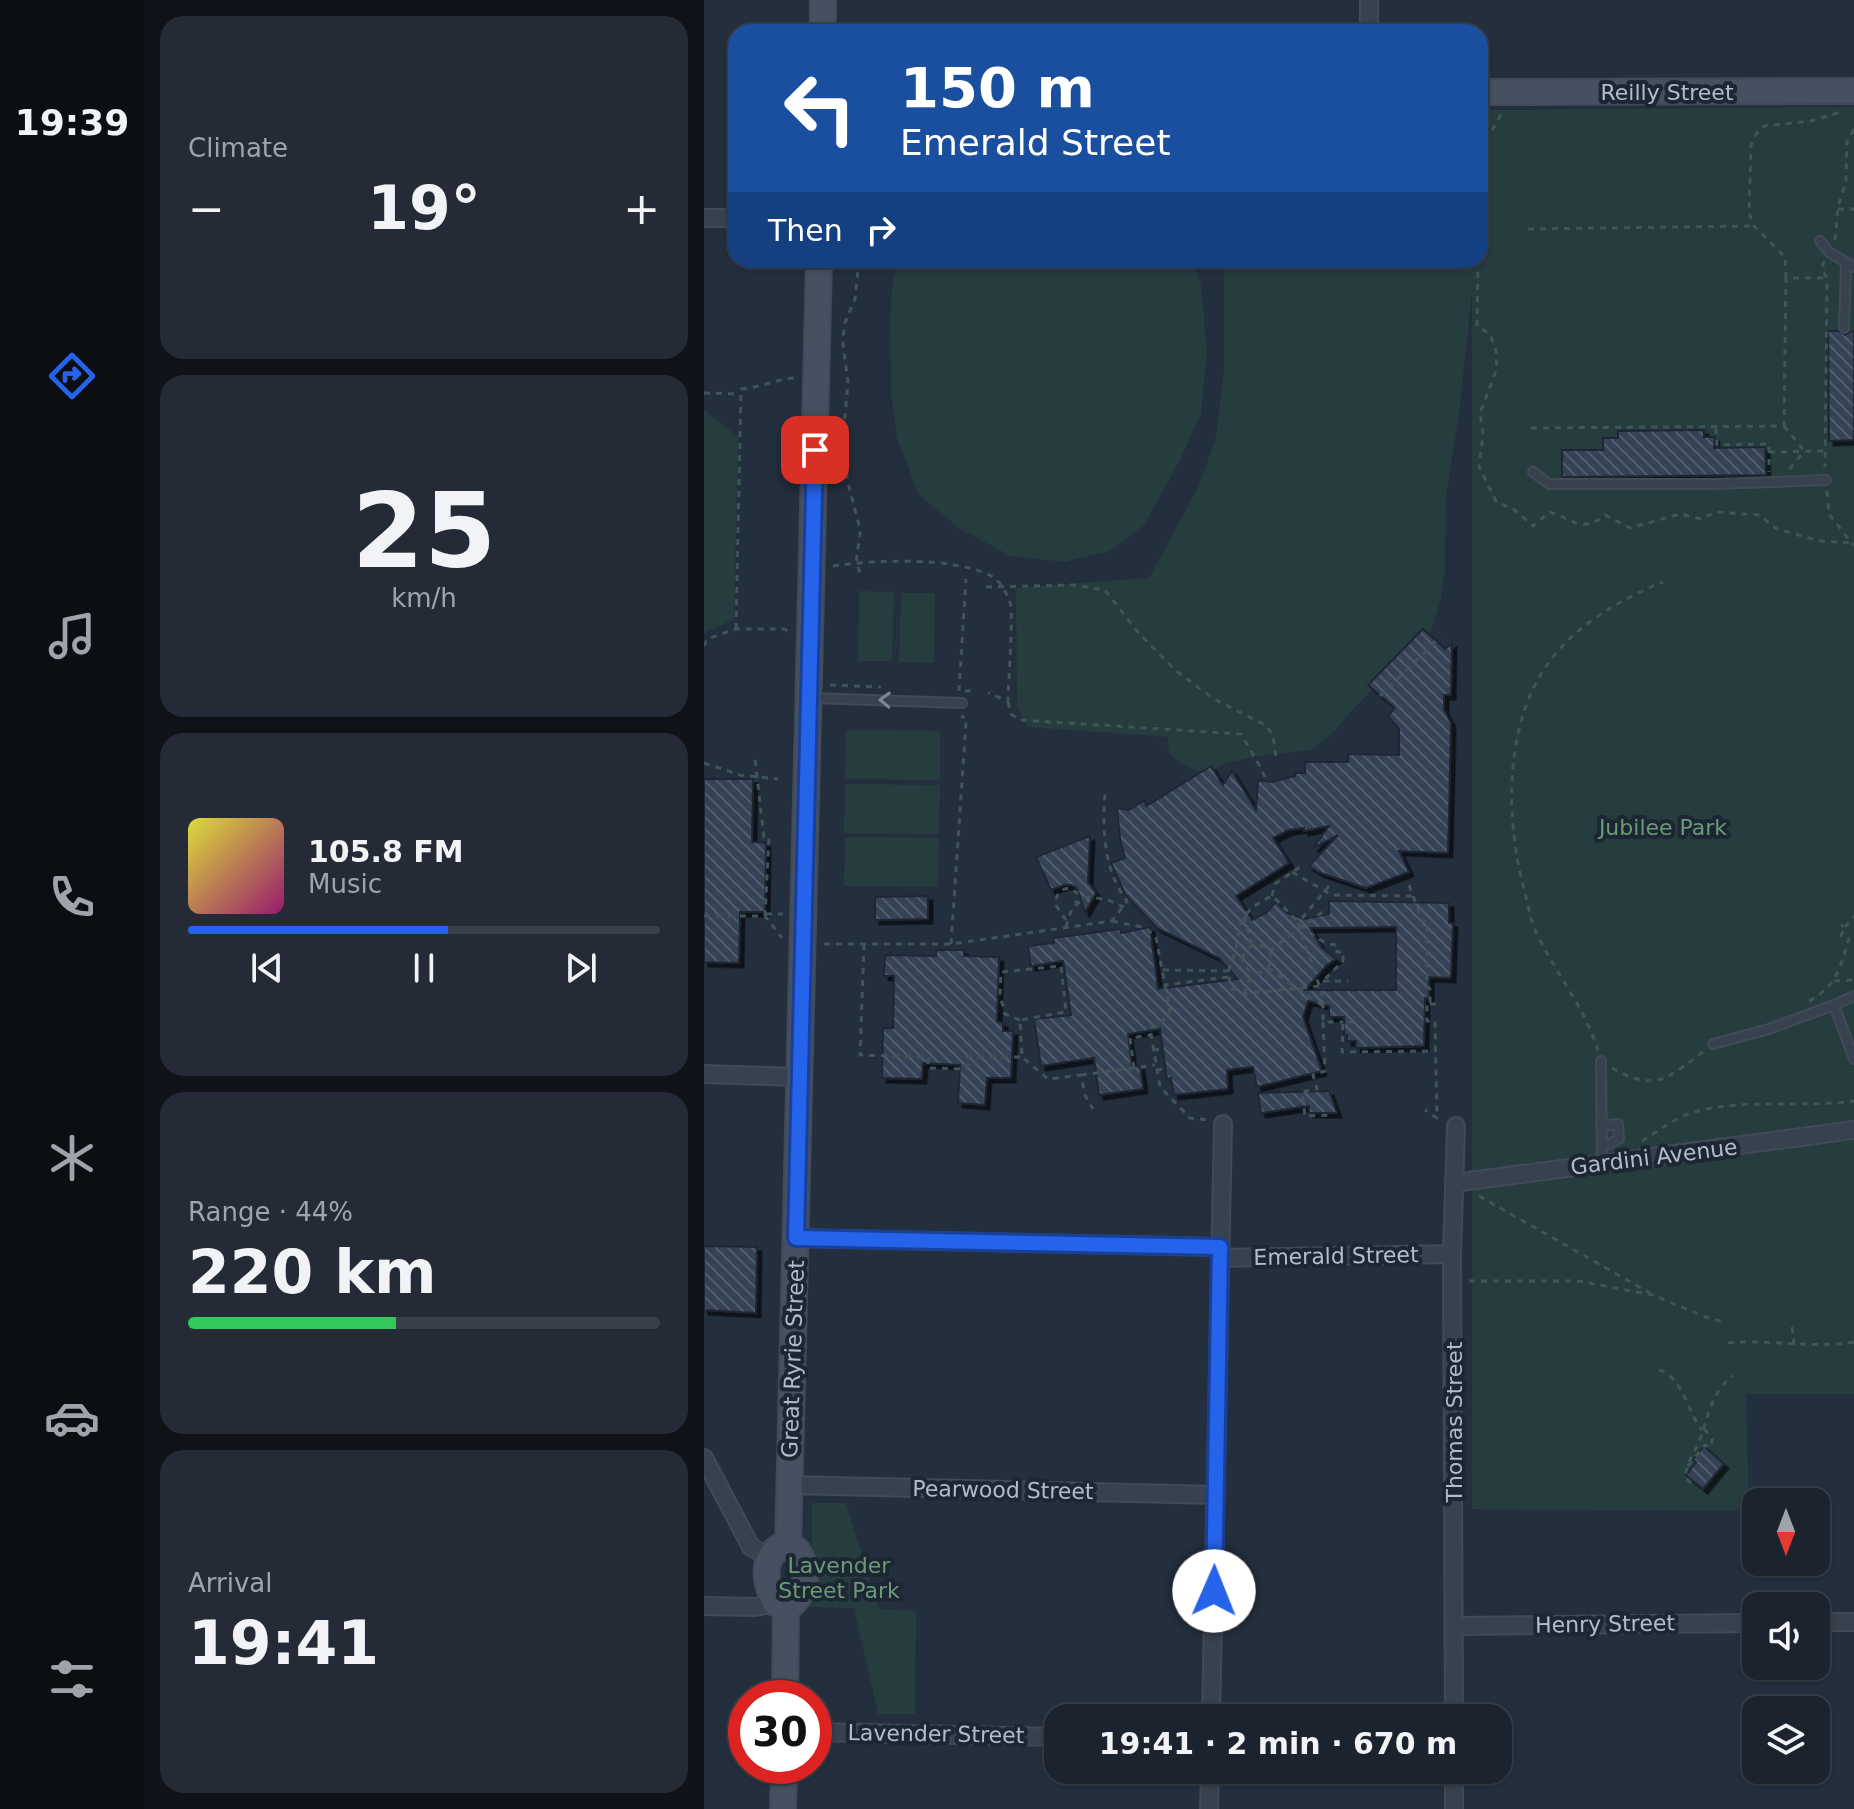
<!DOCTYPE html>
<html lang="en">
<head>
<meta charset="utf-8">
<style>
  :root { --surface:#1b232e; --page:#242b36; --text:#f1f3f6; --muted:#a0a4aa; --line:#39404a; --accent:#2563eb }
  body { margin:0; font-family:"DejaVu Sans",sans-serif; background:var(--page); color:var(--text); height:100vh; display:flex; flex-direction:column; font-size:30px; white-space:nowrap }
  * { box-sizing:border-box; margin:0 }
  p { font-size:26px; color:var(--muted) }
  .icon { flex:none; width:44px; height:44px; fill:none; stroke:currentColor; stroke-width:2; stroke-linecap:round; stroke-linejoin:round }
  .map { position:relative; flex:1; overflow:hidden }
  .drawer { display:flex; flex-direction:column; gap:16px; padding:16px; background:#0f1319; width:560px }
  .drawer>* { flex:none }
  .guide { position:absolute; left:24px; top:24px; width:760px; height:244px; border-radius:24px; box-shadow:0 2px 6px #0004,0 0 0 2px var(--line); background:#1a4fa0; color:#fff; overflow:hidden }
  .needle { width:52px; rotate:180deg }
  .tools { position:absolute; left:1038px; top:1488px; display:grid; gap:16px }
  .tools a { display:grid; place-items:center; width:88px; height:88px; border-radius:16px; background:var(--surface); box-shadow:0 2px 6px #0004,0 0 0 2px var(--line); font-size:40px }
  .speed { position:absolute; left:24px; top:1680px; display:flex; gap:16px; font-size:40px; font-weight:700; text-align:center }
  .speed>* { display:grid; place-content:center; width:104px; height:104px; border-radius:50%; background:var(--surface); box-shadow:0 2px 6px #0004,0 0 0 2px var(--line); line-height:1 }
  .speed .limit { border:12px solid #d22; background:#fff; color:#111 }
  .pin { position:absolute; display:grid; place-items:center; width:68px; height:68px; color:#fff; margin:-34px; border-radius:16px; box-shadow:0 4px 12px #0006 }
  .me { position:absolute; width:88px; margin:-44px; rotate:1deg; stroke-linejoin:round; filter:drop-shadow(0 0 6px #0008) }
  .turn { display:flex; align-items:center; gap:28px; height:168px; padding:0 40px; font-size:36px }
  .turn .icon { width:104px; height:104px; stroke-width:2.5 }
  .turn b { display:block; font-size:56px; line-height:68px }
  .then { display:flex; align-items:center; height:76px; padding:0 40px; background:#0003; gap:16px; font-size:30px }
  .big { font-size:60px; font-weight:700; line-height:1.1 }
  .drawer .tile { flex:1; display:flex; flex-direction:column; justify-content:center; gap:12px; min-width:0; padding:0 28px; border-radius:24px; background:var(--page) }
  .drawer .dial { align-items:center; gap:0 }
  .dial b { font-size:104px; line-height:1 }
  .song { display:flex; align-items:center; gap:24px }
  .cover { width:96px; height:96px; border-radius:12px; background:linear-gradient(135deg,hsl(60 70% 55%),hsl(320 70% 35%)) }
  .played { height:8px; border-radius:4px; background:linear-gradient(90deg,var(--accent) 55%,var(--line) 55%) }
  .keys { display:flex; justify-content:space-around; direction:ltr }
  .heat { display:flex; justify-content:space-between; align-items:center; font-size:44px; direction:ltr }
  .charge { height:12px; border-radius:6px; background:linear-gradient(90deg,#34c759 44%,var(--line) 0) }
  .trip { position:absolute; left:340px; top:1704px; width:468px; height:80px; border-radius:24px; background:var(--surface); box-shadow:0 2px 6px #0004,0 0 0 2px var(--line); font-weight:700; line-height:80px; text-align:center }
  main { display:flex; flex:1; min-height:0 }
  .dock { display:flex; flex-direction:column; width:144px; justify-content:space-around; align-items:center; background:#0b0e12; color:var(--muted) }
  .dock .icon { width:56px; height:56px }
  .dock .on { color:var(--accent) }
  .dock b { font-size:36px; color:var(--text) }
  .map>svg:first-child { display:block }
  .green { fill:#263c3f }
  .building { fill:url(#building-back-hatch); stroke:#1f2835; stroke-width:2; fill-rule:evenodd; filter:url(#shadow) }
  .lines { fill:none; stroke-linecap:round; stroke-linejoin:round }
  .lane-casing { stroke:#414a57; stroke-width:12 }
  .street-casing { stroke:#414a57; stroke-width:20 }
  .secondary-casing { stroke:#414a57; stroke-width:28 }
  .path { stroke:#3f5557; stroke-width:3; stroke-dasharray:6 6; stroke-linecap:butt }
  .lane { stroke:#38414e; stroke-width:8 }
  .street { stroke:#38414e; stroke-width:16 }
  .secondary { stroke:#465061; stroke-width:24 }
  .oneway { stroke:#7c8592 }
  .route-casing { stroke:#184099; stroke-width:20 }
  .route { stroke:#2563eb; stroke-width:14 }
  .labels { text-anchor:middle; dominant-baseline:central; stroke-width:8; stroke-linejoin:round; paint-order:stroke }
  .street-label { font-size:22px; fill:#b4bcc9; stroke:#1d2633 }
  .park-label { font-size:22px; fill:#6b9a76; stroke:#1d2633 }
</style>
</head>
<body>
<main>
<nav class="dock">
<b>19:39</b>
<svg class="icon on" aria-label="directions" viewBox="0 0 24 24"><path d="M12 3l9 9-9 9-9-9zM9 14v-3h6M13 9l2 2-2 2"/></svg>
<svg class="icon" aria-label="music" viewBox="0 0 24 24"><path d="M9 18V5l10-2v13"/><circle cx="6" cy="18" r="3"/><circle cx="16" cy="16" r="3"/></svg>
<svg class="icon" aria-label="phone" viewBox="0 0 24 24"><path d="M5 4h4l2 5-3 2q2 4 5 5l2-3 5 2v4C11 20 4 13 5 4z"/></svg>
<svg class="icon" aria-label="climate" viewBox="0 0 24 24"><path d="M12 3v18M4 7l16 10M4 17L20 7"/></svg>
<svg class="icon" aria-label="car" viewBox="0 0 24 24"><path d="M5 17H2v-5l4-1 3-4h7l3 4 3 1v5h-3M9 17h6M6 11h13"/><circle cx="7" cy="17" r="2"/><circle cx="17" cy="17" r="2"/></svg>
<svg class="icon" aria-label="filters" viewBox="0 0 24 24"><path d="M4 7h16M4 17h16"/><circle cx="9" cy="7" r="2"/><circle cx="15" cy="17" r="2"/></svg>
</nav>
<section class="drawer">
<div class="tile"><p>Climate</p>
<div class="heat"><a>−</a><b class="big">19°</b><a>+</a></div>
</div>
<div class="tile dial"><b>25</b><p>km/h</p></div>
<div class="tile">
<div class="song"><i class="cover"></i><div><b>105.8 FM</b><p>Music</p></div></div>
<div class="played"></div>
<div class="keys"><svg class="icon" aria-label="previous" viewBox="0 0 24 24"><path d="M18 5L8 12l10 7zM5 5v14"/></svg><svg class="icon" aria-label="pause" viewBox="0 0 24 24"><path d="M8 5v14M16 5v14"/></svg><svg class="icon" aria-label="next" viewBox="0 0 24 24"><path d="M6 5l10 7-10 7zM19 5v14"/></svg></div>
</div>
<div class="tile"><p>Range · 44%</p><b class="big">220 km</b><div class="charge"></div></div>
<div class="tile"><p>Arrival</p><b class="big">19:41</b></div>
</section>
<div class="map">
<svg width="1150" height="1809" viewBox="0 0 1150 1809">
  <defs>
    <pattern id="building-back-hatch" width="6" height="6" patternUnits="userSpaceOnUse" patternTransform="scale(2)"><rect width="6" height="6" fill="#364354"/><path d="M-1 5l2 2M0 0l6 6M5-1l2 2" fill="none" stroke="#515c6b"/></pattern>
    <filter id="shadow"><feDropShadow dx="4.5" dy="4.5" stdDeviation="0" flood-color="#0009"/></filter>
  </defs>
  <rect width="100%" height="100%" fill="#242f3e"/>
  <path class="green" d="M 1150,107 L 1150,1394 L 1042,1394 L 1045,1511 L 768,1509 L 768,291 L 755,414 L 742,495 L 741,569 L 737,598 L 727,631 L 648,710 L 632,730 L 607,750 L 555,756 L 523,763 L 505,771 L 493,771 L 477,764 L 466,754 L 463,744 L 465,737 L 324,727 L 313,706 L 312,588 L 445,578 L 495,486 L 512,437 L 520,368 L 520,260 L 776,260 L 776,110 Z
    M 199,260 L 487,260 L 497,284 L 503,353 L 497,414 L 475,462 L 440,525 L 406,551 L 360,562 L 307,556 L 256,529 L 215,495 L 193,438 L 187,394 L 186,318 L 189,276 Z
    M 0,410 L 34,437 L 30,619 L 0,633 Z
    M 155,591 L 190,592 L 188,661 L 154,661 Z
    M 197,593 L 231,593 L 230,663 L 195,662 Z
    M 142,730 L 236,731 L 236,780 L 141,779 Z
    M 141,784 L 236,785 L 235,834 L 140,833 Z
    M 141,837 L 235,838 L 234,887 L 140,886 Z
    M 108,1503 L 142,1503 L 175,1609 L 212,1611 L 211,1714 L 174,1714 L 150,1608 L 107,1607 Z"/>
  <path class="building" d="M 1124,331 L 1134,331 L 1141,335 L 1150,331 L 1150,440 L 1125,441 Z
    M 1000,430 L 1000,437 L 1011,437 L 1010,448 L 1061,447 L 1062,475 L 858,477 L 858,450 L 899,450 L 899,438 L 914,438 L 914,431 Z
    M 719,629 L 741,649 L 748,643 L 747,695 L 740,695 L 740,710 L 747,723 L 744,853 L 695,851 L 705,872 L 662,888 L 617,873 L 605,866 L 634,835 L 609,848 L 625,826 L 600,831 L 600,828 L 585,830 L 569,838 L 585,863 L 532,896 L 548,920 L 562,913 L 572,902 L 583,913 L 600,919 L 625,914 L 625,901 L 745,903 L 745,923 L 749,923 L 747,978 L 725,977 L 725,998 L 721,998 L 720,1046 L 652,1048 L 652,1041 L 643,1041 L 643,1035 L 640,1035 L 640,1017 L 625,1017 L 625,1006 L 604,1001 L 599,1017 L 618,1071 L 553,1087 L 549,1067 L 523,1070 L 524,1089 L 470,1095 L 467,1078 L 463,1079 L 456,1029 L 424,1034 L 428,1067 L 436,1066 L 439,1089 L 395,1095 L 390,1058 L 337,1066 L 330,1019 L 367,1015 L 359,961 L 327,966 L 324,946 L 350,943 L 349,938 L 409,930 L 416,929 L 417,933 L 446,927 L 454,989 L 534,979 L 515,958 L 453,928 L 421,894 L 407,863 L 421,858 L 416,839 L 413,808 L 425,810 L 441,800 L 442,806 L 507,766 L 519,785 L 528,771 L 552,810 L 554,780 L 568,782 L 591,776 L 591,773 L 601,773 L 601,762 L 644,762 L 644,754 L 695,755 L 695,729 L 684,716 L 691,708 L 664,685 ZM 692,927 L 692,990 L 601,990 L 623,965 L 632,959 L 618,948 L 606,928 Z
    M 0,779 L 49,779 L 48,842 L 62,843 L 61,912 L 36,912 L 35,963 L 0,962 Z
    M 386,836 L 384,882 L 392,893 L 381,912 L 373,888 L 367,885 L 360,885 L 347,890 L 332,857 Z
    M 224,896 L 224,919 L 171,920 L 171,897 Z
    M 232,950 L 260,950 L 260,956 L 295,957 L 293,1022 L 299,1023 L 299,1031 L 309,1031 L 307,1078 L 283,1078 L 281,1105 L 254,1103 L 256,1065 L 219,1063 L 218,1079 L 178,1078 L 179,1028 L 189,1028 L 190,976 L 180,976 L 181,955 L 232,956 Z
    M 625,1091 L 633,1113 L 605,1113 L 605,1106 L 557,1113 L 554,1093 Z
    M 0,1246 L 53,1247 L 52,1313 L 0,1310 Z
    M 1000,1446 L 1020,1464 L 999,1489 L 982,1475 L 992,1462 L 989,1460 Z"/>
  <g class="lines">
    <defs>
      <path id="lane" d="M 1116,241 L 1125,252 L 1150,267
        M 1140,328 L 1142,264
        M 829,472 L 845,484 L 1011,484 L 1122,480
        M 107,698 L 258,703
        M 1150,996 L 1130,1005 L 1150,1059
        M 1009,1044 L 1065,1029 L 1130,1005
        M 897,1061 L 898,1163
        M 897,1126 L 914,1124 L 915,1139 L 898,1147"/>
      <path id="street" d="M 665,0 L 665,32
        M 0,218 L 32,218
        M 0,1074 L 95,1077
        M 750,1183 L 1150,1130
        M 92,1238 L 516,1247
        M 516,1258 L 748,1254
        M 0,1458 L 47,1547 L 65,1557
        M 85,1485 L 512,1495
        M 0,1606 L 51,1607 L 71,1603
        M 1112,1622 L 1150,1622
        M 751,1626 L 1052,1623
        M 507,1718 L 519,1124
        M 750,1718 L 748,1254 L 752,1126
        M 110,1732 L 354,1737
        M 505,1809 L 506,1770
        M 750,1809 L 750,1770"/>
      <path id="secondary" d="M 119,0 L 119,32
        M 776,92 L 1150,91
        M 75,1547 L 93,1550 C 107,1568 103,1598 82,1608 L 71,1603 C 62,1584 56,1562 75,1547 Z
        M 84,1547 L 115,260
        M 81,1698 L 82,1608
        M 79,1809 L 80,1766"/>
    </defs>
    <use href="#lane" class="lane-casing"/>
    <use href="#street" class="street-casing"/>
    <use href="#secondary" class="secondary-casing"/>
    <path class="path" d="M 776,151 L 799,111
      M 1134,209 L 1150,209
      M 824,229 L 1050,226
      M 1131,240 L 1134,207 L 1142,182 L 1143,142 L 1150,129
      M 155,260 L 151,299 L 140,325 L 139,344 L 144,383 L 140,427 L 143,479 L 156,529 C 157,548 148,553 156,573
      M 774,260 L 773,326 L 786,334 L 793,354 L 792,371 L 776,413 L 779,435 L 775,467 L 793,503 L 808,508 L 829,526 L 846,512 C 873,521 878,533 901,515 L 926,528 L 976,514 L 997,519 L 1012,512 L 1055,515 L 1073,529 L 1116,541 L 1147,543
      M 1120,261 L 1118,269 L 1123,278 L 1121,467
      M 1082,278 L 1081,257 L 1050,226 L 1045,213 L 1047,145 L 1052,134 L 1060,126 L 1107,121 L 1137,112
      M 0,393 L 36,394
      M 1080,426 L 1098,448 L 1098,454 L 1084,471
      M 827,428 L 1080,426 L 1082,278 L 1123,278
      M 1012,428 L 1013,445 L 1065,444 L 1065,472
      M 1065,452 L 1119,451
      M 1123,491 L 1125,514 L 1150,546
      M 129,566 C 170,560 252,556 289,577 C 297,582 303,594 306,602 C 310,612 304,685 304,701 L 284,693
      M 282,587 L 370,585 L 401,590 L 432,630 L 471,670 L 510,699 L 563,726 L 569,736 L 572,756
      M 32,629 L 37,389 C 56,388 72,379 91,378
      M 0,646 L 3,639 L 32,629 L 80,629 L 85,632
      M 126,685 L 177,687
      M 255,691 L 262,579
      M 261,691 L 272,690
      M 676,696 L 736,637
      M 304,702 L 307,714 L 316,720 L 537,734 L 557,768 L 563,782
      M 51,760 L 60,837 L 65,837 L 61,916
      M 0,763 L 36,775 L 74,779
      M 588,872 L 628,895 L 709,896
      M 705,885 L 718,921 L 723,921 L 723,986 L 726,989 L 726,1004 L 723,1004 L 723,1021 L 731,1021 L 733,1118 L 721,1110
      M 625,886 L 594,923 L 619,997 L 619,1022 L 639,1022
      M 568,896 L 571,884 L 596,867
      M 62,914 L 79,914
      M 0,916 L 61,916 L 78,938
      M 540,916 L 548,946
      M 362,920 L 351,904 C 353,894 355,889 366,888 L 373,893 L 372,903
      M 408,921 L 442,928 L 452,938 L 466,1011 L 455,1026 L 446,1028 L 456,1087 L 486,1118 L 504,1120
      M 362,927 L 368,908 L 382,897 L 402,899 L 420,907
      M 1141,927 L 1150,916
      M 120,944 L 247,944 L 408,921 L 423,901 C 400,871 398,830 401,793
      M 160,944 L 156,1055 L 224,1057 L 224,1068 L 263,1069 L 263,1057 L 318,1057
      M 247,944 L 262,723 L 262,718 L 257,716
      M539 959a14 14 0 1 1 28 0a14 14 0 1 1-28 0Z
      M 565,951 L 617,913 L 624,913
      M 564,968 L 619,1006
      M 459,970 L 524,971 L 525,977 L 461,985
      M 524,971 C 542,934 523,917 568,896 C 585,910 609,945 633,945 L 633,952 L 639,952 L 639,961 L 619,981
      M 525,977 L 527,989 L 534,990 L 540,994 L 615,986
      M 619,981 L 644,981
      M 1130,981 L 1150,980
      M 540,994 L 549,972
      M 1105,1001 C 1135,984 1135,968 1145,939 L 1137,936 L 1141,927 L 1137,925
      M 726,1004 L 735,1004
      M 316,1020 L 301,1014 L 296,995 L 297,972 L 357,966 L 362,1012 L 316,1020 L 318,1057 L 344,1079 L 377,1075 L 381,1095 L 389,1109
      M 619,1022 L 621,1071 L 609,1075 L 613,1089 L 598,1092 L 601,1116 L 629,1115
      M 649,1022 L 639,1022 L 638,1052 L 732,1051
      M 449,1050 L 458,1049
      M 894,1051 C 881,1007 851,973 832,932 C 827,921 825,909 822,897 C 801,824 798,720 849,657 C 878,621 918,599 959,582
      M 430,1068 L 426,1038 L 447,1035
      M 908,1068 C 952,1093 964,1078 1000,1051
      M 452,1070 L 461,1069
      M 377,1075 L 451,1065
      M 938,1141 C 953,1132 971,1118 987,1113 C 1034,1098 1099,1108 1150,1101
      M 775,1196 L 946,1293
      M 765,1281 L 874,1281 L 949,1295 L 1001,1317 L 1021,1322
      M 1088,1327 L 1090,1345
      M 1024,1343 C 1066,1339 1108,1349 1150,1342
      M 955,1370 C 980,1378 983,1412 998,1430
      M 984,1466 L 1001,1445 L 1006,1447 L 1008,1445 L 1008,1439 L 999,1427
      M 987,1483 L 981,1477 C 983,1462 989,1455 995,1442 C 1003,1421 1008,1389 1029,1376"/>
    <use href="#lane" class="lane"/>
    <use href="#street" class="street"/>
    <use href="#secondary" class="secondary"/>
  </g>
  <defs><path id="oneway-chevron" d="M-2-3.5L2.5 0L-2 3.5" fill="none" stroke-width="1.6" stroke-linecap="round" stroke-linejoin="round" transform="scale(2)"/></defs>
  <use class="oneway" href="#oneway-chevron" transform="translate(181 700) rotate(-178)"/>
  <g class="lines">
    <defs>
      <path id="route" d="M 111,450 L 92,1238 L 516,1247 L 510,1591"/>
    </defs>
    <use href="#route" class="route-casing"/>
    <use href="#route" class="route"/>
  </g>
  <g class="labels">
    <g class="street-label">
      <text x="963" y="92">Reilly Street</text>
      <text transform="translate(950 1157) rotate(-7)">Gardini Avenue</text>
      <text transform="translate(632 1256) rotate(-1)">Emerald Street</text>
      <text transform="translate(89 1359) rotate(-88)">Great Ryrie Street</text>
      <text transform="translate(750 1422) rotate(-90)">Thomas Street</text>
      <text transform="translate(299 1490) rotate(1)">Pearwood Street</text>
      <text transform="translate(901 1624) rotate(-1)">Henry Street</text>
      <text transform="translate(232 1734) rotate(1)">Lavender Street</text>
    </g>
    <g class="park-label">
      <text x="959" y="827">Jubilee Park</text>
      <text x="135" y="1565">Lavender<tspan x="135" dy="25">Street Park</tspan></text>
    </g>
  </g>
</svg>
<div class="tools">
<a><svg class="needle" viewBox="-14 -14 28 28"><path d="M0-13l5 13h-10z" fill="#e53935"/><path d="M0 13l5-13h-10z" fill="#a0a4aa"/></svg></a>
<a><svg class="icon" aria-label="sound" viewBox="0 0 24 24"><path d="M4 9h4l5-4v14l-5-4H4zM17 9q2 3 0 6"/></svg></a>
<a><svg class="icon" aria-label="layers" viewBox="0 0 24 24"><path d="M12 4l9 5-9 5-9-5zM3 14l9 5 9-5"/></svg></a>
</div>
<div class="speed"><div class="limit">30</div></div>
<div class="pin" style="left:111px;top:450px;background:#d93025"><svg class="icon" aria-label="arrive" viewBox="0 0 24 24"><path d="M6 21V4h12l-3 4 3 4H6"/></svg></div>
<svg class="me" style="left:510px;top:1591px" viewBox="-20 -20 40 40"><circle r="19" fill="#fff"/><path d="M0-13L10 11 0 6-10 11z" fill="#2563eb"/></svg>
<div class="trip">19:41 · 2 min · 670 m</div>
<div class="guide">
<div class="turn"><svg class="icon" aria-label="left" viewBox="0 0 24 24"><path d="M17 20v-9H6M10 6l-5 5 5 5"/></svg><div><b>150 m</b>Emerald Street</div></div>
<div class="then">Then<svg class="icon" aria-label="right" viewBox="0 0 24 24"><path d="M7 20v-9h11M14 6l5 5-5 5"/></svg></div>
</div>
</div>
</main>
</body>
</html>
